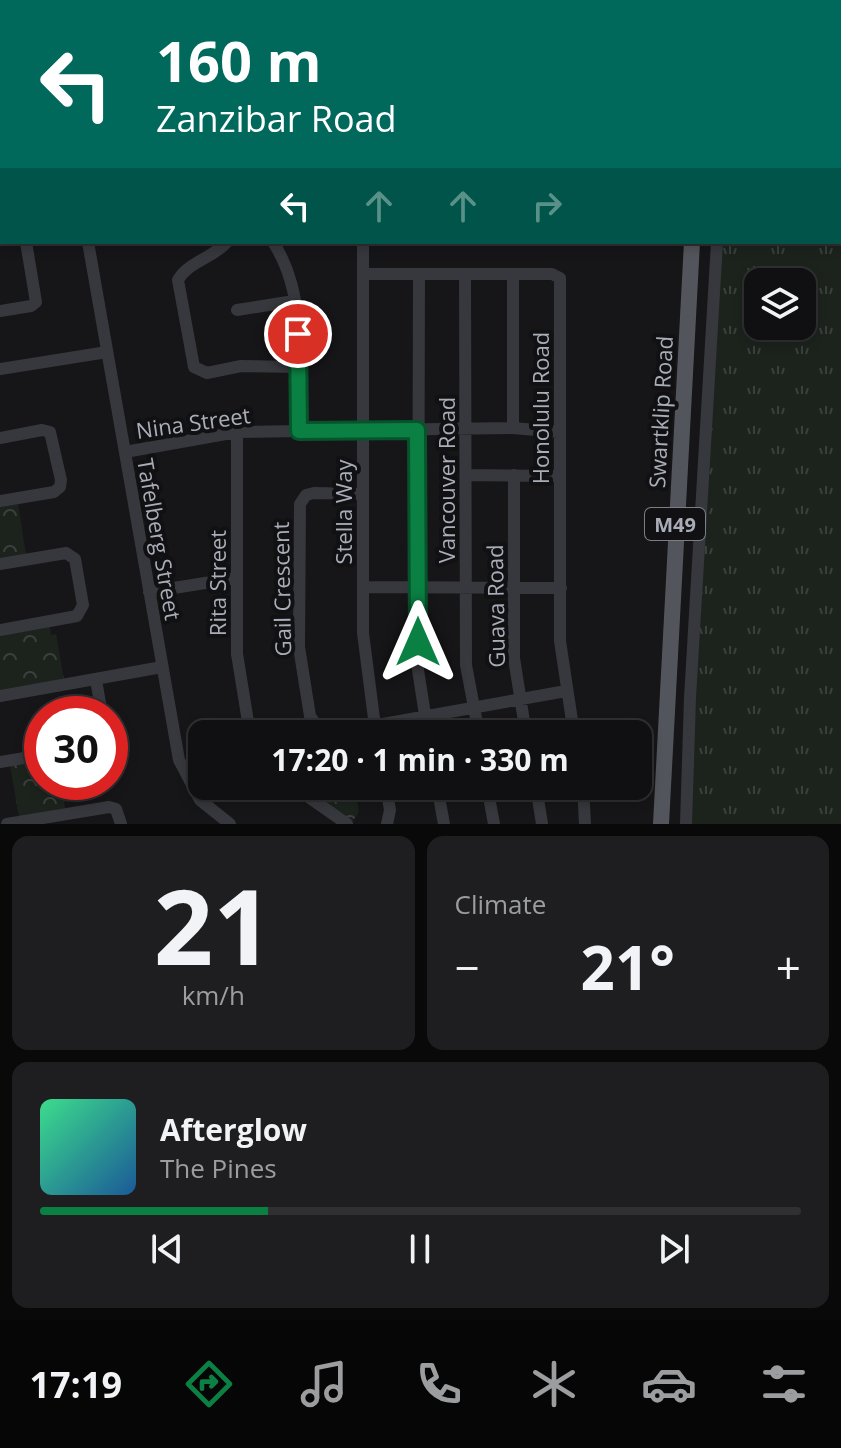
<!DOCTYPE html>
<html lang="en">
<head>
<meta charset="utf-8">
<style>
  :root { --surface:#101012; --page:#1e1e20; --text:#f1f3f6; --muted:#9c9d9f; --line:#303032; --accent:#0b8043 }
  body { margin:0; font-family:"Open Sans",sans-serif; background:var(--page); color:var(--text); height:100vh; display:flex; flex-direction:column; font-size:30px; white-space:nowrap }
  * { box-sizing:border-box; margin:0 }
  p { font-size:26px; color:var(--muted) }
  .icon { flex:none; width:44px; height:44px; fill:none; stroke:currentColor; stroke-width:2; stroke-linecap:round; stroke-linejoin:round }
  .map { position:relative; height:824px; overflow:hidden }
  .drawer { display:flex; flex-direction:column; gap:12px; padding:12px; background:#09090a; flex:1 }
  .drawer>* { flex:none }
  .top-card { position:absolute; left:0px; top:0px; width:842px; height:244px; box-shadow:0 4px 12px #0003,0 0 0 2px var(--line); background:#00695c; color:#fff; overflow:hidden }
  .fabs { position:absolute; left:744px; top:268px; display:grid; gap:16px }
  .fabs a { display:grid; place-items:center; width:72px; height:72px; border-radius:16px; background:var(--surface); box-shadow:0 4px 12px #0003,0 0 0 2px var(--line); font-size:40px }
  .speed { position:absolute; left:24px; top:696px; display:flex; gap:16px; font-size:40px; font-weight:700; text-align:center }
  .speed>* { display:grid; place-content:center; width:104px; height:104px; border-radius:50%; background:var(--surface); box-shadow:0 4px 12px #0003,0 0 0 2px var(--line); line-height:1 }
  .speed .limit { border:12px solid #d22; background:#fff; color:#111 }
  .pin { position:absolute; display:grid; place-items:center; width:68px; height:68px; color:#fff; margin:-34px; border:4px solid #fff; border-radius:50%; box-shadow:0 2px 8px #0007 }
  .me { position:absolute; width:88px; margin:-44px; rotate:0deg; stroke-linejoin:round; filter:drop-shadow(0 0 6px #0008) }
  .turn { display:flex; align-items:center; gap:28px; height:168px; padding:0 24px; font-size:36px }
  .turn .icon { width:104px; height:104px; stroke-width:2.5 }
  .turn b { display:block; font-size:56px; line-height:68px }
  .lanes { display:flex; align-items:center; height:76px; padding:0 24px; background:#0003; justify-content:center; gap:40px; direction:ltr }
  .lanes .off { opacity:.35 }
  .big { font-size:60px; font-weight:700; line-height:1.1 }
  .drawer .card { flex:1; display:flex; flex-direction:column; justify-content:center; gap:12px; min-width:0; padding:0 28px; border-radius:16px; background:var(--page) }
  .drawer .dial { align-items:center; gap:0 }
  .dial b { font-size:104px; line-height:1 }
  .song { display:flex; align-items:center; gap:24px }
  .cover { width:96px; height:96px; border-radius:12px; background:linear-gradient(135deg,hsl(150 70% 55%),hsl(210 70% 35%)) }
  .played { height:8px; border-radius:4px; background:linear-gradient(90deg,var(--accent) 30%,var(--line) 30%) }
  .keys { display:flex; justify-content:space-around; direction:ltr }
  .heat { display:flex; justify-content:space-between; align-items:center; font-size:44px; direction:ltr }
  .drawer .tiles { flex:1; display:grid; gap:12px; grid-template-columns:1fr 1fr }
  .card:last-child { grid-column:span 2 }
  .trip { position:absolute; left:188px; top:720px; width:464px; height:80px; border-radius:16px; background:var(--surface); box-shadow:0 4px 12px #0003,0 0 0 2px var(--line); font-weight:700; line-height:80px; text-align:center }
  .tabs { display:flex; height:128px; justify-content:space-around; align-items:center; background:#060607; color:var(--muted) }
  .tabs .icon { width:56px; height:56px }
  .tabs .selected { color:var(--accent) }
  .tabs b { font-size:36px; color:var(--text) }
  .map>svg:first-child { display:block }
  .grass { fill:url(#grass-tufts); fill-rule:evenodd }
  .park { fill:url(#park-crowns) }
  .lines { fill:none; stroke-linecap:round; stroke-linejoin:round }
  .minor { stroke:#37383d; stroke-width:12 }
  .major { stroke:#53555c; stroke-width:16 }
  .route-casing { stroke:#07532c; stroke-width:20 }
  .route { stroke:#0b8043; stroke-width:14 }
  .labels { text-anchor:middle; dominant-baseline:central; stroke-width:8; stroke-linejoin:round; paint-order:stroke }
  .shield { fill:#111113; stroke:#7b7e86; stroke-width:2 }
  .shield-label { font-size:20px; font-weight:bold; fill:#a8adb8 }
  .street-label { font-size:22px; fill:#a8adb8; stroke:#111113 }
</style>
</head>
<body>
<div class="map">
<svg width="841" height="824" viewBox="0 0 841 824">
  <defs>
    <pattern id="grass-tufts" width="24" height="20" patternUnits="userSpaceOnUse" patternTransform="scale(2)"><rect width="24" height="20" fill="#1c231d"/><path d="M3 7l-1-3M5 7V3M7 7l1-3M15 17l-1-3M17 17v-4M19 17l1-3" fill="none" stroke="#3a403c"/></pattern>
    <pattern id="park-crowns" width="20" height="18" patternUnits="userSpaceOnUse" patternTransform="scale(2)"><rect width="20" height="18" fill="#1c231d"/><path d="M2 6a3 3 0 1 1 6 0M12 15a3 3 0 1 1 6 0" fill="none" stroke="#3a403c"/></pattern>
  </defs>
  <rect width="100%" height="100%" fill="#161618"/>
  <path class="grass" d="M 732,0 L 841,0 L 841,824 L 683,824 L 714,242 L 840,242 L 840,2 ZM 758,282 L 802,282 L 802,326 L 758,326 Z"/>
  <path class="park" d="M 18,504 L 26,555 L 0,560 L 0,507 Z
    M 50,627 L 51,635 L 56,634 L 64,680 L 0,691 L 0,636 Z
    M 42,760 L 42,782 L 66,782 L 69,801 L 64,802 L 65,808 L 19,817 L 10,765 Z
    M 302,786 L 354,786 L 359,812 L 352,822 Z"/>
  <g class="lines">
    <path class="minor" d="M 43,0 L 44,2
      M 199,0 L 202,2
      M 72,2 L 76,0
      M 215,2 L 217,0
      M 735,2 L 735,0
      M 0,45 L 2,44
      M 0,75 L 2,78
      M 0,188 L 2,191
      M 88,242 L 179,760 L 200,800 L 230,824
      M 227,242 C 213,258 188,262 178,280 L 194,367 L 207,373 L 241,366 L 299,367
      M 273,242 C 308,295 299,370 299,431
      M 363,242 L 363,633 L 376,734
      M 365,274 L 552,274 L 560,278 L 560,641 L 574,734
      M 465,274 L 466,665 L 479,734
      M 419,275 L 418,670 L 428,734
      M 237,310 L 294,301
      M 0,311 L 31,306 L 36,302 L 26,242
      M 0,369 L 107,352
      M 513,428 L 513,275
      M 237,432 L 237,654 L 250,734
      M 0,438 L 42,430 L 50,432 L 61,480 L 60,487 L 54,492 L 0,501
      M 125,452 L 237,432 L 513,428 L 559,432
      M 466,475 L 559,476
      M 514,475 L 514,658 L 526,734
      M 362,494 L 314,493 L 306,495 L 300,504 L 299,647 L 310,716 L 318,728 L 333,733 L 566,691
      M 0,564 L 66,553 L 75,559 L 83,605 L 77,616 L 0,630
      M 363,587 L 561,588
      M 149,592 L 236,578
      M 96,680 L 102,714
      M 0,696 L 162,667
      M 0,762 L 42,755
      M 293,786 L 347,824
      M 386,786 L 390,810 L 387,824
      M 437,786 L 444,824
      M 487,786 L 494,824
      M 536,786 L 542,824
      M 583,786 L 585,824
      M 7,824 L 109,807 L 116,809 L 121,824
      M 686,824 L 690,698 L 717,242"/>
    <path class="major" d="M 709,2 L 709,0
      M 661,824 L 692,242"/>
  </g>
  <g class="lines">
    <defs>
      <path id="route" d="M 298,334 L 299,431 L 417,430 L 418,642"/>
    </defs>
    <use href="#route" class="route-casing"/>
    <use href="#route" class="route"/>
  </g>
  <g class="labels">
    <rect class="shield" x="645" y="508" width="60" height="32" rx="6"/>
    <g class="shield-label">
      <text x="675" y="524">M49</text>
    </g>
    <g class="street-label">
      <text transform="translate(540 408) rotate(-90)">Honolulu Road</text>
      <text transform="translate(660 412) rotate(-87)">Swartklip Road</text>
      <text transform="translate(193 422) rotate(-8)">Nina Street</text>
      <text transform="translate(446 480) rotate(-90)">Vancouver Road</text>
      <text transform="translate(343 512) rotate(-90)">Stella Way</text>
      <text transform="translate(160 539) rotate(80)">Tafelberg Street</text>
      <text transform="translate(217 583) rotate(-90)">Rita Street</text>
      <text transform="translate(281 589) rotate(-91)">Gail Crescent</text>
      <text transform="translate(495 606) rotate(-91)">Guava Road</text>
    </g>
  </g>
</svg>
<div class="fabs">
<a><svg class="icon" aria-label="layers" viewBox="0 0 24 24"><path d="M12 4l9 5-9 5-9-5zM3 14l9 5 9-5"/></svg></a>
</div>
<div class="speed"><div class="limit">30</div></div>
<div class="pin" style="left:298px;top:334px;background:#d93025"><svg class="icon" aria-label="arrive" viewBox="0 0 24 24"><path d="M6 21V4h12l-3 4 3 4H6"/></svg></div>
<svg class="me" style="left:418px;top:642px" viewBox="-20 -20 40 40"><path d="M0-17L14 15 0 8-14 15z" fill="#0b8043" stroke="#fff" stroke-width="4"/></svg>
<div class="trip">17:20 · 1 min · 330 m</div>
<div class="top-card">
<div class="turn"><svg class="icon" aria-label="left" viewBox="0 0 24 24"><path d="M17 20v-9H6M10 6l-5 5 5 5"/></svg><div><b>160 m</b>Zanzibar Road</div></div>
<div class="lanes"><svg class="icon" aria-label="left" viewBox="0 0 24 24"><path d="M17 20v-9H6M10 6l-5 5 5 5"/></svg><svg class="icon off" aria-label="ahead" viewBox="0 0 24 24"><path d="M12 20V5M6 11l6-6 6 6"/></svg><svg class="icon off" aria-label="ahead" viewBox="0 0 24 24"><path d="M12 20V5M6 11l6-6 6 6"/></svg><svg class="icon off" aria-label="right" viewBox="0 0 24 24"><path d="M7 20v-9h11M14 6l5 5-5 5"/></svg></div>
</div>
</div>
<section class="drawer">
<div class="tiles">
<div class="card dial"><b>21</b><p>km/h</p></div>
<div class="card"><p>Climate</p>
<div class="heat"><a>−</a><b class="big">21°</b><a>+</a></div>
</div>
<div class="card">
<div class="song"><i class="cover"></i><div><b>Afterglow</b><p>The Pines</p></div></div>
<div class="played"></div>
<div class="keys"><svg class="icon" aria-label="previous" viewBox="0 0 24 24"><path d="M18 5L8 12l10 7zM5 5v14"/></svg><svg class="icon" aria-label="pause" viewBox="0 0 24 24"><path d="M8 5v14M16 5v14"/></svg><svg class="icon" aria-label="next" viewBox="0 0 24 24"><path d="M6 5l10 7-10 7zM19 5v14"/></svg></div>
</div>
</div>
</section>
<nav class="tabs">
<b>17:19</b>
<svg class="icon selected" aria-label="directions" viewBox="0 0 24 24"><path d="M12 3l9 9-9 9-9-9zM9 14v-3h6M13 9l2 2-2 2"/></svg>
<svg class="icon" aria-label="music" viewBox="0 0 24 24"><path d="M9 18V5l10-2v13"/><circle cx="6" cy="18" r="3"/><circle cx="16" cy="16" r="3"/></svg>
<svg class="icon" aria-label="phone" viewBox="0 0 24 24"><path d="M5 4h4l2 5-3 2q2 4 5 5l2-3 5 2v4C11 20 4 13 5 4z"/></svg>
<svg class="icon" aria-label="climate" viewBox="0 0 24 24"><path d="M12 3v18M4 7l16 10M4 17L20 7"/></svg>
<svg class="icon" aria-label="car" viewBox="0 0 24 24"><path d="M5 17H2v-5l4-1 3-4h7l3 4 3 1v5h-3M9 17h6M6 11h13"/><circle cx="7" cy="17" r="2"/><circle cx="17" cy="17" r="2"/></svg>
<svg class="icon" aria-label="filters" viewBox="0 0 24 24"><path d="M4 7h16M4 17h16"/><circle cx="9" cy="7" r="2"/><circle cx="15" cy="17" r="2"/></svg>
</nav>
</body>
</html>
